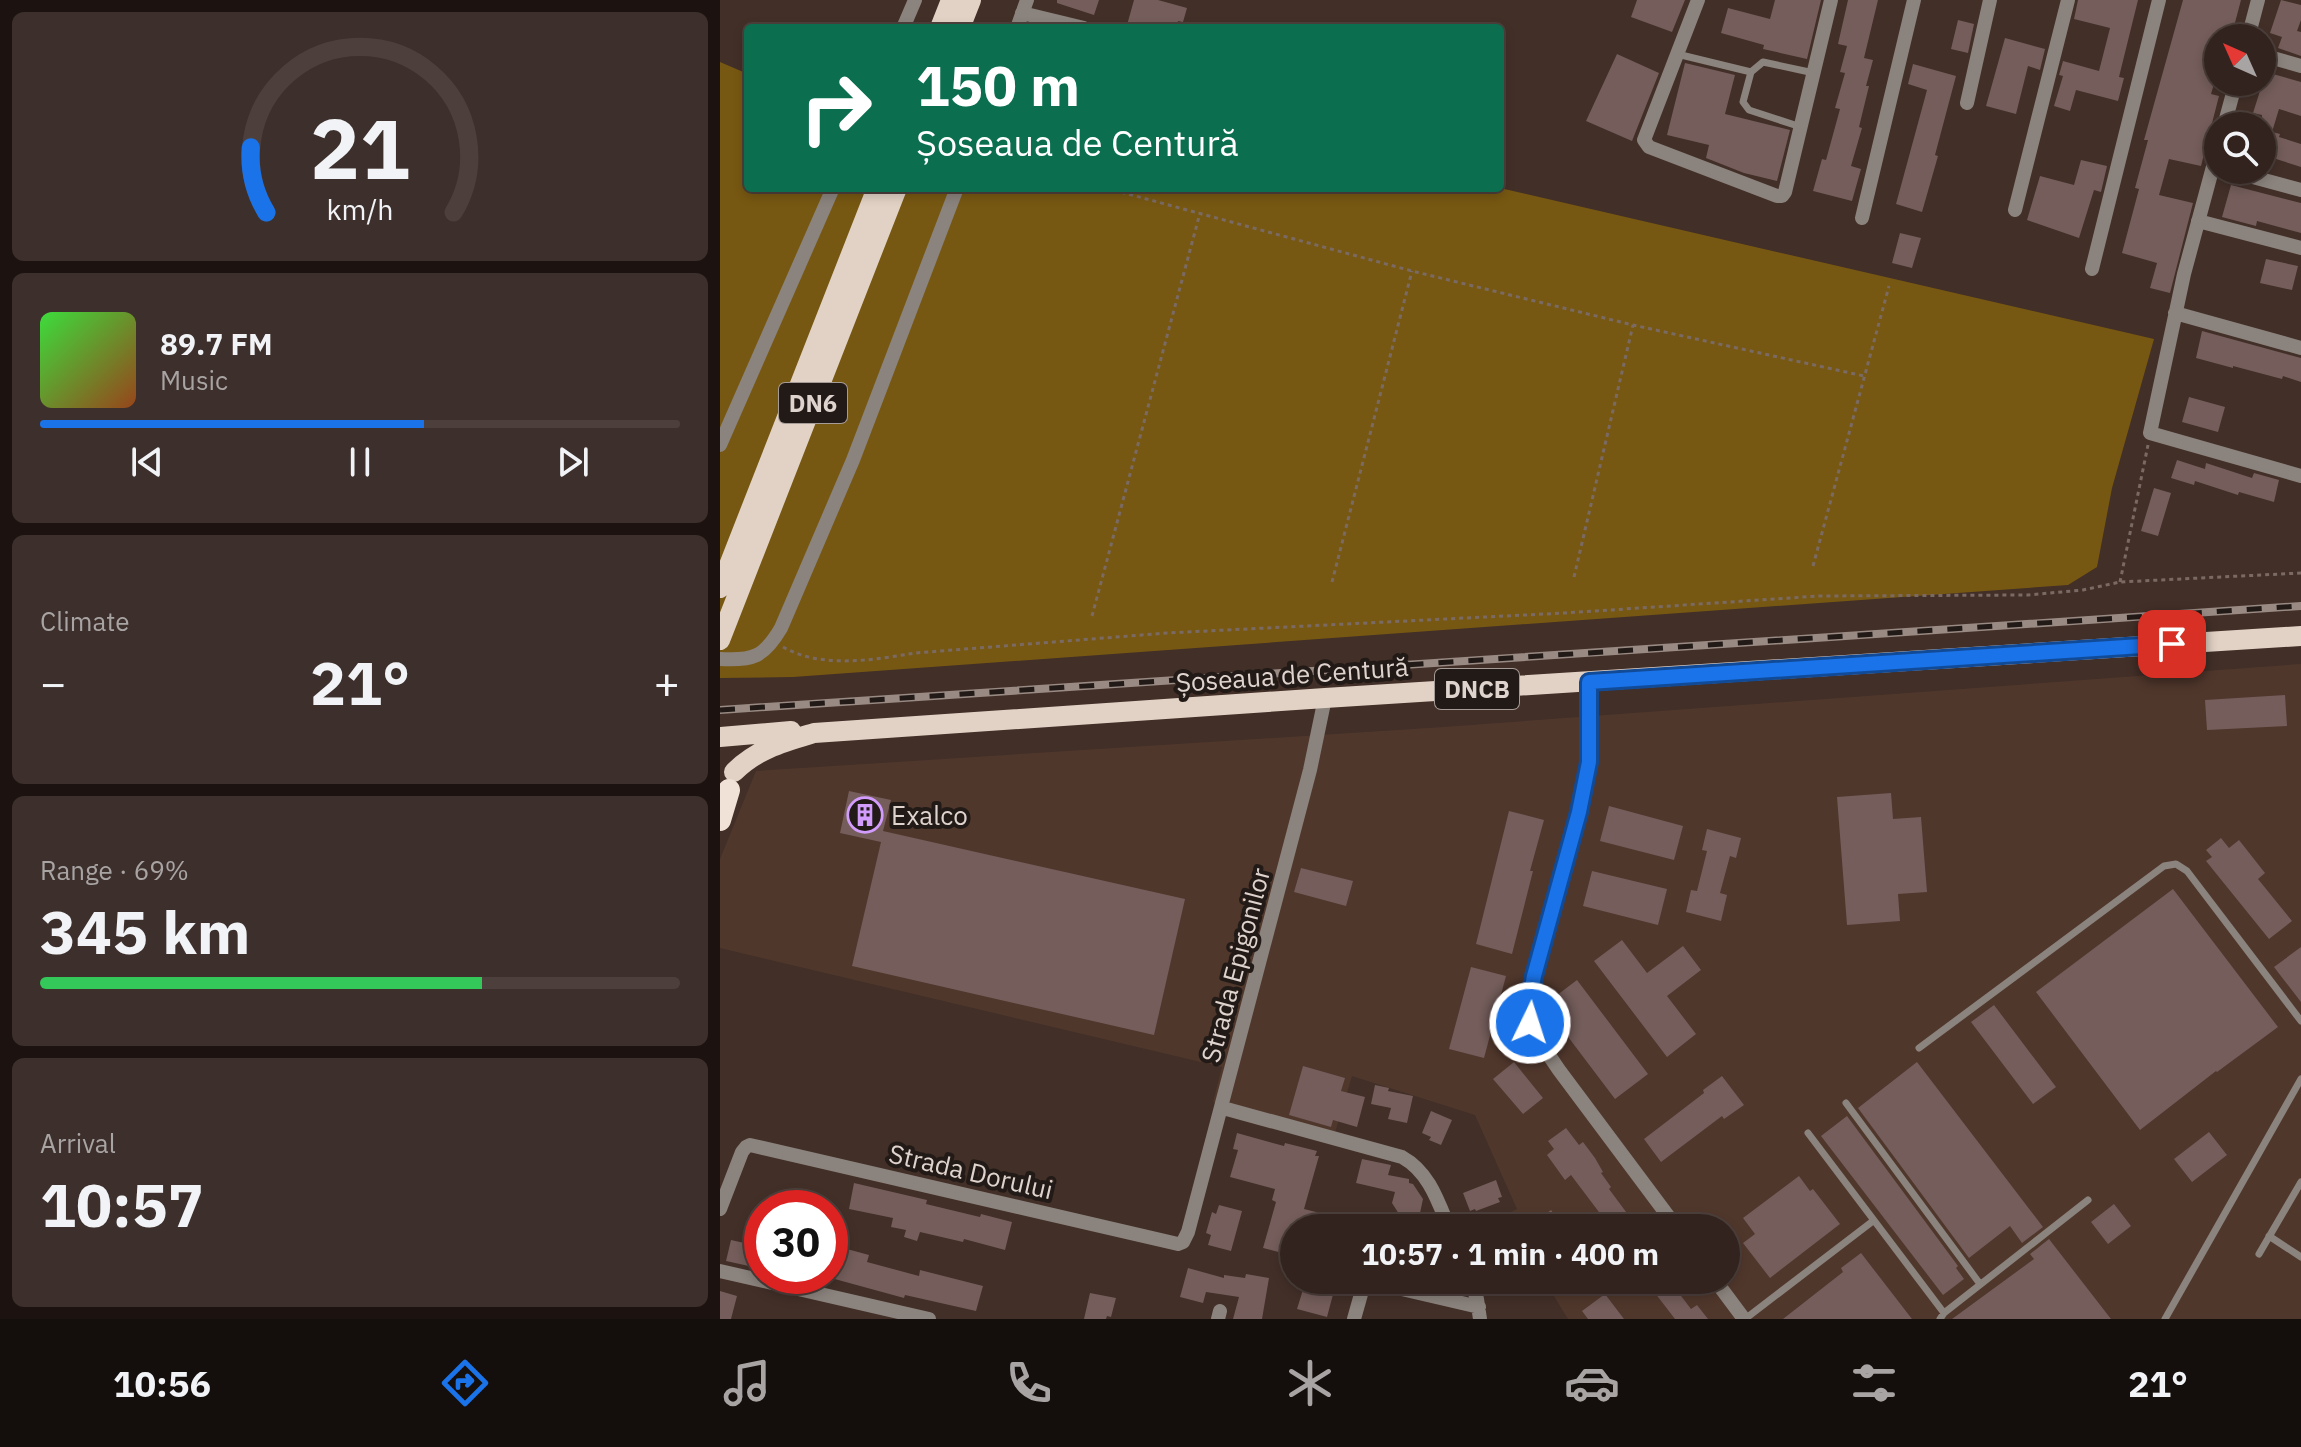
<!DOCTYPE html>
<html lang="en">
<head>
<meta charset="utf-8">
<style>
  :root { --surface:#32231e; --page:#3d2f2b; --text:#f1f3f6; --muted:#a8a4a4; --line:#4d403c; --accent:#1a73e8 }
  body { margin:0; font-family:"IBM Plex Sans",sans-serif; background:var(--page); color:var(--text); height:100vh; display:flex; flex-direction:column; font-size:30px; white-space:nowrap }
  * { box-sizing:border-box; margin:0 }
  p { font-size:26px; color:var(--muted) }
  .icon { flex:none; width:44px; height:44px; fill:none; stroke:currentColor; stroke-width:2; stroke-linecap:round; stroke-linejoin:round }
  .map { position:relative; flex:1; overflow:hidden }
  .side { display:flex; flex-direction:column; gap:12px; padding:12px; background:#1c1310; width:720px }
  .side>* { flex:none }
  .hud { position:absolute; left:24px; top:24px; width:760px; height:168px; border-radius:8px; box-shadow:0 4px 12px #0003,0 0 0 2px var(--line); background:#0b6e4f; color:#fff; overflow:hidden }
  .needle { width:52px; rotate:315deg }
  .buttons { position:absolute; left:1484px; top:24px; display:grid; gap:16px }
  .buttons a { display:grid; place-items:center; width:72px; height:72px; border-radius:50%; background:var(--surface); box-shadow:0 4px 12px #0003,0 0 0 2px var(--line); font-size:40px }
  .speed { position:absolute; left:24px; top:1190px; display:flex; gap:16px; font-size:40px; font-weight:700; text-align:center }
  .speed>* { display:grid; place-content:center; width:104px; height:104px; border-radius:50%; background:var(--surface); box-shadow:0 4px 12px #0003,0 0 0 2px var(--line); line-height:1 }
  .speed .limit { border:12px solid #d22; background:#fff; color:#111 }
  .pin { position:absolute; display:grid; place-items:center; width:68px; height:68px; color:#fff; margin:-34px; border-radius:16px; box-shadow:0 4px 12px #0006 }
  .me { position:absolute; width:88px; margin:-44px; rotate:4deg; stroke-linejoin:round; filter:drop-shadow(0 0 6px #0008) }
  .turn { display:flex; align-items:center; gap:28px; height:168px; padding:0 40px; font-size:36px }
  .turn .icon { width:104px; height:104px; stroke-width:2.5 }
  .turn b { display:block; font-size:56px; line-height:68px }
  .big { font-size:60px; font-weight:800; line-height:1.1 }
  .side .card { flex:1; display:flex; flex-direction:column; justify-content:center; gap:12px; min-width:0; padding:0 28px; border-radius:12px; background:var(--page) }
  .side .dial { align-items:center; gap:0 }
  .dial svg { height:208px; overflow:visible; fill:none; stroke:var(--line); stroke-width:7; stroke-linecap:round; text-anchor:middle }
  .dial text { fill:var(--text); stroke:none }
  .song { display:flex; align-items:center; gap:24px }
  .cover { width:96px; height:96px; border-radius:12px; background:linear-gradient(135deg,hsl(120 70% 55%),hsl(20 70% 35%)) }
  .played { height:8px; border-radius:4px; background:linear-gradient(90deg,var(--accent) 60%,var(--line) 60%) }
  .keys { display:flex; justify-content:space-around; direction:ltr }
  .heat { display:flex; justify-content:space-between; align-items:center; font-size:44px; direction:ltr }
  .charge { height:12px; border-radius:6px; background:linear-gradient(90deg,#34c759 69%,var(--line) 0) }
  .trip { position:absolute; left:560px; top:1214px; width:460px; height:80px; border-radius:40px; background:var(--surface); box-shadow:0 4px 12px #0003,0 0 0 2px var(--line); font-weight:800; line-height:80px; text-align:center }
  .dock { display:flex; height:128px; justify-content:space-around; align-items:center; background:#140e0c; color:var(--muted) }
  .dock .icon { width:56px; height:56px }
  .dock .active { color:var(--accent) }
  .dock b { font-size:36px; color:var(--text) }
  main { display:flex; flex:1; min-height:0 }
  .map>svg:first-child { display:block }
  .built { fill:#50372c }
  .green { fill:#775812 }
  .building { fill:#745d5b }
  .lines { fill:none; stroke-linecap:round; stroke-linejoin:round }
  .path { stroke:#7a6a63; stroke-width:3; stroke-dasharray:4 4; stroke-linecap:butt }
  .service { stroke:#8b837d; stroke-width:7 }
  .minor { stroke:#8b837d; stroke-width:14 }
  .primary { stroke:#e2d2c5; stroke-width:20 }
  .trunk { stroke:#f0e2d7; stroke-width:22 }
  .rail-casing { stroke:#998a84; stroke-width:8 }
  .rail { stroke:#221a16; stroke-width:5; stroke-dasharray:15; stroke-linecap:butt }
  .route-casing { stroke:#114b97; stroke-width:20 }
  .route { stroke:#1a73e8; stroke-width:14 }
  .labels { text-anchor:middle; dominant-baseline:central; stroke-width:8; stroke-linejoin:round; paint-order:stroke }
  .shield { fill:#221a16; stroke:#a69c97; stroke-width:2 }
  .shield-label { font-size:24px; font-weight:bold; fill:#dfd3ce }
  .street-label { font-size:26px; fill:#dfd3ce; stroke:#221a16 }
  .poi-label { font-size:26px; fill:#dfd3ce; stroke:#221a16; text-anchor:start }
</style>
</head>
<body>
<main>
<section class="side">
<div class="card dial"><svg viewBox="0 0 100 80">
<path d="M14 69A42 42 0 1 1 86 69"/>
<path d="M14 69A42 42 0 0 1 8 44" stroke="#1a73e8"/>
<text x="50" y="56" font-size="32" font-weight="700">21</text>
<text x="50" y="72" font-size="11">km/h</text>
</svg></div>
<div class="card">
<div class="song"><i class="cover"></i><div><b>89.7 FM</b><p>Music</p></div></div>
<div class="played"></div>
<div class="keys"><svg class="icon" aria-label="previous" viewBox="0 0 24 24"><path d="M18 5L8 12l10 7zM5 5v14"/></svg><svg class="icon" aria-label="pause" viewBox="0 0 24 24"><path d="M8 5v14M16 5v14"/></svg><svg class="icon" aria-label="next" viewBox="0 0 24 24"><path d="M6 5l10 7-10 7zM19 5v14"/></svg></div>
</div>
<div class="card"><p>Climate</p>
<div class="heat"><a>−</a><b class="big">21°</b><a>+</a></div>
</div>
<div class="card"><p>Range · 69%</p><b class="big">345 km</b><div class="charge"></div></div>
<div class="card"><p>Arrival</p><b class="big">10:57</b></div>
</section>
<div class="map">
<svg width="1581" height="1319" viewBox="0 0 1581 1319">
  <rect width="100%" height="100%" fill="#422f28"/>
  <path class="built" d="M 1581,664 L 1581,1319 L 848,1319 L 824,1280 L 1006,1280 L 1006,1228 L 795,1228 L 786,1214 L 797,1209 L 755,1115 L 632,1076 L 614,1136 L 493,1102 L 502,1067 L 0,948 L 0,859 L 36,771 L 724,727 Z"/>
  <path class="green" d="M 0,62 L 28,74 L 28,188 L 780,188 L 1434,339 L 1392,488 L 1377,567 L 1348,585 L 73,677 L 0,678 Z"/>
  <path class="building" d="M 337,0 L 379,0 L 374,15 L 337,3 Z
    M 414,0 L 438,0 L 467,8 L 463,22 L 458,21 L 456,28 L 419,28 L 407,25 Z
    M 917,0 L 965,0 L 952,32 L 911,17 Z
    M 1055,0 L 1101,0 L 1087,59 L 1043,49 L 1044,45 L 1001,33 L 1008,8 L 1050,19 Z
    M 1128,0 L 1158,0 L 1144,58 L 1153,60 L 1146,86 L 1149,86 L 1139,127 L 1142,128 L 1131,166 L 1141,169 L 1132,201 L 1093,191 L 1102,159 L 1106,160 L 1120,109 L 1115,108 L 1125,73 L 1120,72 L 1127,46 L 1118,44 Z
    M 1358,0 L 1418,0 L 1399,77 L 1404,78 L 1398,101 L 1356,90 L 1350,111 L 1334,106 L 1343,76 L 1339,75 L 1343,61 L 1379,71 L 1390,28 L 1354,19 Z
    M 1463,0 L 1521,0 L 1512,34 L 1498,30 L 1498,70 L 1491,94 L 1499,96 L 1481,166 L 1449,159 L 1439,195 L 1473,203 L 1450,293 L 1430,288 L 1437,263 L 1402,253 L 1419,189 L 1415,188 L 1428,140 L 1424,140 Z
    M 1561,0 L 1581,5 L 1581,20 L 1577,31 L 1581,32 L 1581,56 L 1558,48 L 1562,37 L 1550,33 Z
    M 1238,20 L 1254,24 L 1248,53 L 1231,49 Z
    M 1285,38 L 1325,49 L 1320,70 L 1308,66 L 1296,114 L 1266,106 Z
    M 897,54 L 939,73 L 912,141 L 866,121 Z
    M 965,63 L 1015,75 L 1005,114 L 1070,130 L 1057,181 L 1024,173 L 986,158 L 989,145 L 947,135 Z
    M 1193,64 L 1236,76 L 1215,155 L 1218,156 L 1202,212 L 1176,204 L 1207,90 L 1188,84 Z
    M 1546,72 L 1581,82 L 1581,116 L 1559,109 L 1552,132 L 1560,134 L 1559,137 L 1581,144 L 1581,167 L 1553,158 L 1549,171 L 1542,169 L 1542,115 L 1533,113 Z
    M 1361,160 L 1387,166 L 1381,192 L 1374,190 L 1359,238 L 1307,220 L 1320,176 L 1354,185 Z
    M 1511,185 L 1581,203 L 1581,233 L 1537,221 L 1536,226 L 1502,217 Z
    M 1180,233 L 1201,238 L 1192,268 L 1172,263 Z
    M 1546,259 L 1578,266 L 1572,290 L 1540,283 Z
    M 1482,331 L 1581,358 L 1581,382 L 1563,376 L 1562,379 L 1513,366 L 1513,368 L 1476,358 Z
    M 1469,397 L 1505,407 L 1498,432 L 1462,422 Z
    M 1457,460 L 1485,469 L 1486,463 L 1532,478 L 1534,473 L 1559,480 L 1554,502 L 1519,492 L 1518,495 L 1475,481 L 1474,485 L 1451,478 Z
    M 1434,488 L 1451,493 L 1438,536 L 1421,531 Z
    M 1565,695 L 1567,726 L 1487,730 L 1485,700 Z
    M 129,791 L 171,800 L 163,831 L 465,899 L 434,1035 L 132,966 L 161,842 L 120,833 Z
    M 1171,793 L 1173,819 L 1201,817 L 1207,892 L 1178,894 L 1180,921 L 1127,925 L 1117,797 Z
    M 889,806 L 963,826 L 954,860 L 880,841 Z
    M 789,811 L 824,820 L 810,871 L 813,871 L 792,954 L 756,944 Z
    M 987,829 L 1021,838 L 1016,858 L 1010,856 L 1000,893 L 1007,895 L 1001,921 L 966,912 L 971,890 L 977,891 L 987,851 L 982,850 Z
    M 1501,838 L 1509,848 L 1519,840 L 1545,873 L 1538,879 L 1572,921 L 1549,939 L 1486,861 L 1492,857 L 1486,850 Z
    M 581,868 L 633,881 L 626,906 L 574,892 Z
    M 872,871 L 947,889 L 938,925 L 863,906 Z
    M 1453,889 L 1558,1027 L 1497,1072 L 1496,1071 L 1420,1130 L 1316,992 Z
    M 902,940 L 927,973 L 963,946 L 981,970 L 947,996 L 976,1034 L 947,1057 L 874,961 Z
    M 1581,947 L 1581,1002 L 1554,967 Z
    M 751,967 L 786,976 L 764,1058 L 729,1049 Z
    M 857,980 L 928,1074 L 895,1099 L 824,1005 Z
    M 1274,1005 L 1336,1087 L 1313,1104 L 1251,1022 Z
    M 794,1062 L 823,1098 L 803,1114 L 773,1079 Z
    M 1197,1062 L 1323,1227 L 1302,1243 L 1290,1226 L 1249,1258 L 1138,1108 Z
    M 583,1066 L 625,1078 L 621,1091 L 645,1097 L 637,1127 L 613,1120 L 611,1127 L 569,1115 Z
    M 1002,1076 L 1024,1105 L 1004,1119 L 1002,1116 L 941,1162 L 924,1139 L 984,1093 L 983,1090 Z
    M 655,1085 L 669,1088 L 668,1091 L 693,1096 L 687,1123 L 668,1119 L 671,1108 L 651,1104 Z
    M 711,1111 L 732,1120 L 721,1145 L 709,1140 L 711,1137 L 702,1133 Z
    M 1127,1116 L 1238,1266 L 1236,1268 L 1244,1279 L 1223,1295 L 1101,1136 Z
    M 846,1128 L 859,1145 L 863,1142 L 875,1158 L 883,1172 L 881,1173 L 891,1187 L 889,1189 L 918,1228 L 891,1228 L 851,1175 L 845,1180 L 827,1155 L 834,1149 L 828,1141 Z
    M 1489,1132 L 1507,1155 L 1472,1182 L 1454,1159 Z
    M 517,1133 L 564,1146 L 565,1143 L 597,1151 L 595,1156 L 599,1156 L 584,1209 L 644,1224 L 643,1228 L 574,1228 L 566,1254 L 543,1248 L 556,1202 L 552,1200 L 555,1189 L 510,1177 L 518,1150 L 513,1149 Z
    M 642,1159 L 671,1165 L 668,1175 L 689,1179 L 689,1183 L 693,1184 L 703,1199 L 699,1218 L 679,1214 L 672,1203 L 675,1192 L 636,1183 Z
    M 1079,1176 L 1090,1191 L 1093,1189 L 1120,1224 L 1050,1278 L 1023,1243 L 1035,1234 L 1023,1218 Z
    M 776,1180 L 782,1197 L 778,1198 L 780,1202 L 756,1211 L 755,1209 L 750,1211 L 743,1193 Z
    M 134,1183 L 207,1200 L 206,1204 L 260,1217 L 261,1214 L 292,1222 L 285,1250 L 244,1239 L 243,1242 L 200,1232 L 197,1241 L 184,1237 L 186,1230 L 171,1227 L 173,1218 L 129,1209 Z
    M 1394,1204 L 1411,1226 L 1388,1244 L 1371,1222 Z
    M 499,1205 L 522,1211 L 511,1251 L 488,1245 L 491,1235 L 486,1233 L 492,1212 L 496,1214 Z
    M 831,1210 L 844,1228 L 807,1228 Z
    M 1329,1239 L 1391,1319 L 1232,1319 L 1314,1259 L 1310,1254 Z
    M 11,1240 L 42,1247 L 38,1268 L 6,1261 Z
    M 127,1249 L 149,1255 L 147,1262 L 199,1276 L 200,1270 L 263,1286 L 256,1311 L 185,1295 L 184,1298 L 111,1278 L 116,1262 L 123,1264 Z
    M 1141,1253 L 1192,1319 L 1063,1319 L 1123,1272 L 1121,1268 Z
    M 468,1268 L 504,1278 L 504,1275 L 525,1278 L 526,1274 L 549,1278 L 542,1319 L 513,1319 L 519,1297 L 486,1292 L 483,1303 L 460,1297 Z
    M 586,1280 L 615,1287 L 607,1317 L 577,1309 Z
    M 925,1280 L 949,1280 L 971,1309 L 977,1305 L 988,1319 L 955,1319 Z
    M 0,1291 L 17,1296 L 11,1319 L 0,1319 Z
    M 370,1293 L 396,1298 L 391,1317 L 387,1316 L 386,1319 L 364,1319 Z
    M 885,1294 L 904,1319 L 868,1319 L 862,1311 Z"/>
  <g class="lines">
    <path class="path" d="M 386,188 L 692,271 L 913,325 L 1144,376
      M 1093,566 L 1169,286
      M 854,577 L 913,325
      M 612,582 L 692,271
      M 1400,582 L 1428,445
      M 372,616 L 480,213
      M 63,647 C 102,669 153,660 195,653 L 447,633 L 845,613 L 1099,596 L 1308,595 L 1363,590 L 1400,582 L 1581,573"/>
    <path class="service" d="M 957,54 L 1031,72 L 1043,62 L 1094,73
      M 1031,72 L 1023,102 L 1029,110 L 1081,127
      M 1199,1048 L 1444,866 L 1456,864 L 1467,871 L 1581,1021
      M 1126,1103 L 1260,1284
      M 1088,1133 L 1224,1313 L 1220,1319
      M 1549,1236 L 1581,1257
      M 1539,1254 L 1581,1182
      M 1224,1313 L 1368,1200
      M 1025,1319 L 1153,1221
      M 1445,1319 L 1581,1079"/>
    <path class="minor" d="M 978,0 L 924,140 L 929,147 L 1057,196 L 1062,196 L 1065,192 L 1111,0
      M 302,13 L 364,28
      M 183,28 L 195,0
      M 297,28 L 307,0
      M 1528,38 L 1538,0
      M 1542,55 L 1581,66
      M 1247,103 L 1270,0
      M 1504,126 L 1516,82
      M 1498,148 L 1464,274 L 1430,433 L 1581,476
      M 1507,170 L 1581,190
      M 1295,210 L 1348,0
      M 1142,218 L 1194,0
      M 1478,221 L 1581,248
      M 1372,269 L 1439,0
      M 1455,313 L 1581,348
      M 0,445 L 113,188
      M 0,659 C 33,661 44,657 61,628 L 133,460 L 237,188
      M 869,682 L 869,762 L 859,812 L 814,976 L 808,1007 L 810,1023 L 820,1042 L 839,1070 L 957,1228
      M 503,1108 L 682,1157 C 709,1172 718,1201 729,1228
      M 0,1209 L 22,1152 L 26,1147 L 30,1145 L 458,1244 L 463,1242 L 468,1232 L 590,770 L 605,698
      M 0,1271 L 209,1319
      M 643,1280 L 759,1307
      M 750,1280 L 757,1299 L 760,1319
      M 995,1280 L 1024,1319
      M 498,1319 L 500,1311
      M 634,1319 L 645,1280"/>
    <path class="primary" d="M 220,28 L 231,0
      M 240,28 L 251,0
      M 0,588 L 157,188
      M 0,640 L 177,188
      M 0,737 L 71,731
      M 14,772 C 37,749 64,742 94,733 L 605,698 L 1581,636"/>
    <path class="trunk" d="M 0,820 L 9,790"/>
    <defs>
      <path id="rail" d="M 0,710 L 1581,606"/>
    </defs>
    <use href="#rail" class="rail-casing"/>
    <use href="#rail" class="rail"/>
  </g>
  <g class="lines">
    <defs>
      <path id="route" d="M 810,1023 L 808,1007 L 814,976 L 859,812 L 869,762 L 869,682 L 1452,644"/>
    </defs>
    <use href="#route" class="route-casing"/>
    <use href="#route" class="route"/>
  </g>
  <defs>
    <symbol id="building-ring" viewBox="-11 -11 22 22"><circle r="9.5" fill="#221a16" stroke="#d29cfd" stroke-width="1.5"/><path d="M-4-6H4V6H1V3H-1V6H-4ZM-2.5-4.3h1.7v1.8h-1.7ZM.8-4.3h1.7v1.8H.8ZM-2.5-1h1.7V.8h-1.7ZM.8-1h1.7V.8H.8Z" fill="#d29cfd"/></symbol>
  </defs>
  <g fill-rule="evenodd">
    <use href="#building-ring" x="125" y="795" width="40" height="40"/>
  </g>
  <g class="labels">
    <g class="shield">
      <rect x="59" y="383" width="68" height="40" rx="6"/>
      <rect x="715" y="669" width="84" height="40" rx="6"/>
    </g>
    <g class="shield-label">
      <text x="93" y="403">DN6</text>
      <text x="757" y="689">DNCB</text>
    </g>
    <g class="street-label">
      <text transform="translate(572 674) rotate(-4)">Șoseaua de Centură</text>
      <text transform="translate(515 965) rotate(-75)">Strada Epigonilor</text>
      <text transform="translate(251 1171) rotate(13)">Strada Dorului</text>
    </g>
    <g class="poi-label">
      <text x="171" y="815">Exalco</text>
    </g>
  </g>
</svg>
<div class="buttons">
<a><svg class="needle" viewBox="-14 -14 28 28"><path d="M0-13l5 13h-10z" fill="#e53935"/><path d="M0 13l5-13h-10z" fill="#a8a4a4"/></svg></a>
<a><svg class="icon" aria-label="search" viewBox="0 0 24 24"><circle cx="10" cy="10" r="6"/><path d="M15 15l6 6"/></svg></a>
</div>
<div class="speed"><div class="limit">30</div></div>
<div class="pin" style="left:1452px;top:644px;background:#d93025"><svg class="icon" aria-label="arrive" viewBox="0 0 24 24"><path d="M6 21V4h12l-3 4 3 4H6"/></svg></div>
<svg class="me" style="left:810px;top:1023px" viewBox="-20 -20 40 40"><circle r="17" fill="#1a73e8" stroke="#fff" stroke-width="3"/><path d="M0-11L8 9 0 5-8 9z" fill="#fff"/></svg>
<div class="trip">10:57 · 1 min · 400 m</div>
<div class="hud">
<div class="turn"><svg class="icon" aria-label="right" viewBox="0 0 24 24"><path d="M7 20v-9h11M14 6l5 5-5 5"/></svg><div><b>150 m</b>Șoseaua de Centură</div></div>
</div>
</div>
</main>
<nav class="dock">
<b>10:56</b>
<svg class="icon active" aria-label="directions" viewBox="0 0 24 24"><path d="M12 3l9 9-9 9-9-9zM9 14v-3h6M13 9l2 2-2 2"/></svg>
<svg class="icon" aria-label="music" viewBox="0 0 24 24"><path d="M9 18V5l10-2v13"/><circle cx="6" cy="18" r="3"/><circle cx="16" cy="16" r="3"/></svg>
<svg class="icon" aria-label="phone" viewBox="0 0 24 24"><path d="M5 4h4l2 5-3 2q2 4 5 5l2-3 5 2v4C11 20 4 13 5 4z"/></svg>
<svg class="icon" aria-label="climate" viewBox="0 0 24 24"><path d="M12 3v18M4 7l16 10M4 17L20 7"/></svg>
<svg class="icon" aria-label="car" viewBox="0 0 24 24"><path d="M5 17H2v-5l4-1 3-4h7l3 4 3 1v5h-3M9 17h6M6 11h13"/><circle cx="7" cy="17" r="2"/><circle cx="17" cy="17" r="2"/></svg>
<svg class="icon" aria-label="filters" viewBox="0 0 24 24"><path d="M4 7h16M4 17h16"/><circle cx="9" cy="7" r="2"/><circle cx="15" cy="17" r="2"/></svg>
<b>21°</b>
</nav>
</body>
</html>
